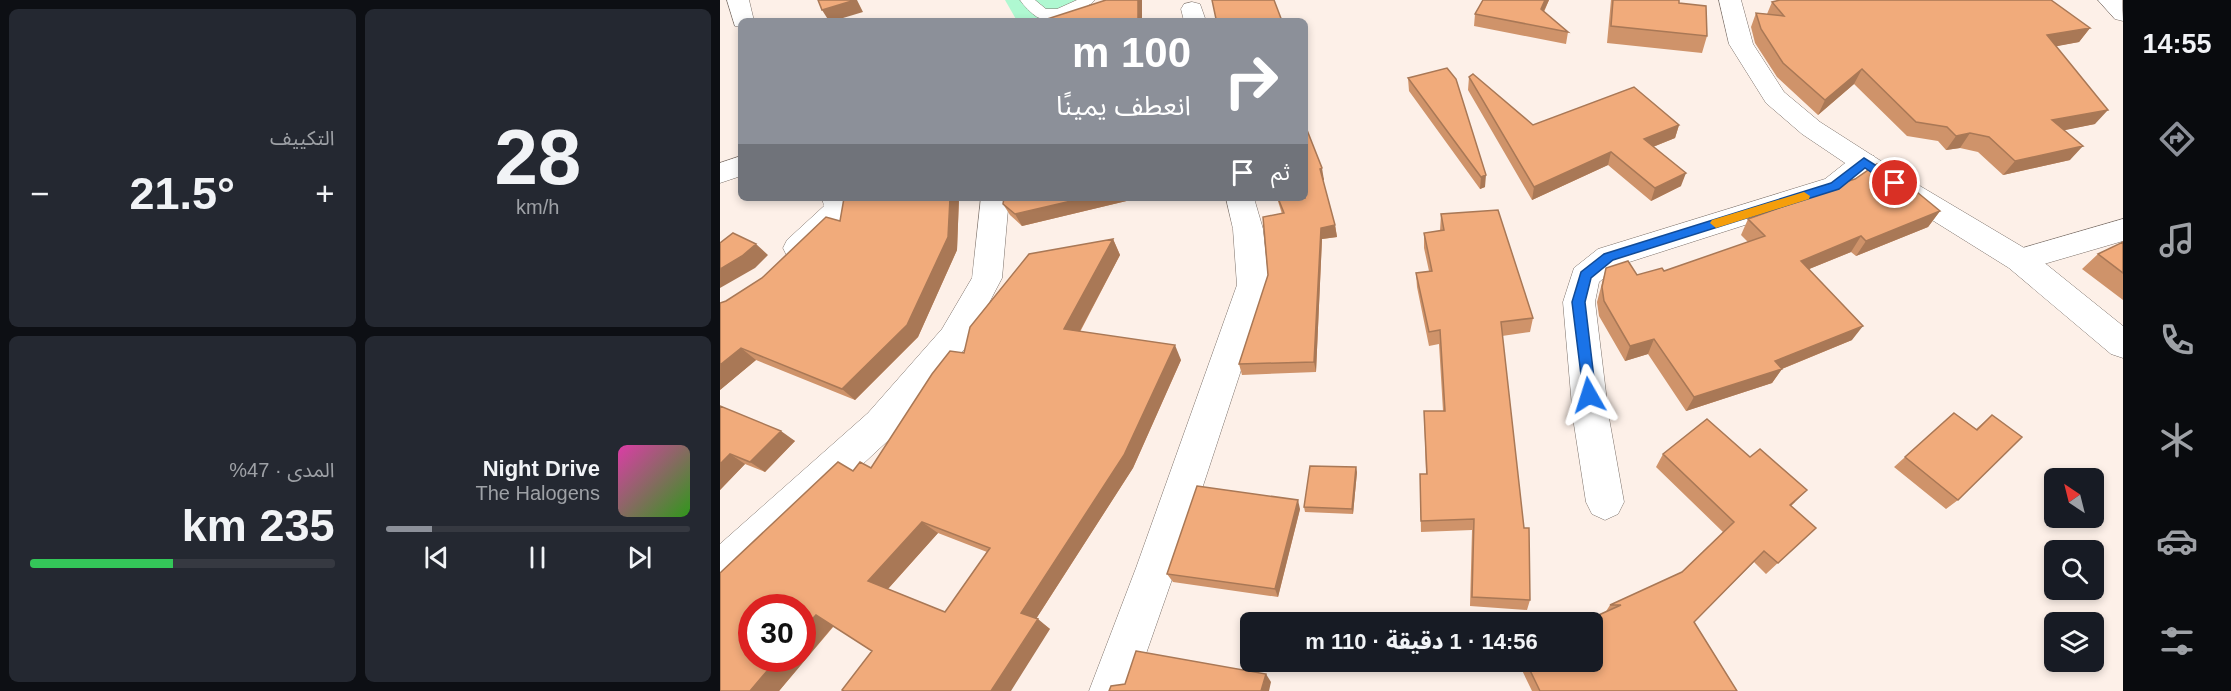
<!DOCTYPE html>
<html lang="ar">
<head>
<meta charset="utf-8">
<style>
  :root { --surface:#171b24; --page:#242831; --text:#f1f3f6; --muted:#9ea1a6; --line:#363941; --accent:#8c9099 }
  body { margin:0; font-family:Helvetica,"Noto Sans Arabic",sans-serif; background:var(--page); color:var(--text); direction:rtl; height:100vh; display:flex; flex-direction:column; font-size:22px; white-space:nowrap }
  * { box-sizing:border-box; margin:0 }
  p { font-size:20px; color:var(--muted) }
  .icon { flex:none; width:33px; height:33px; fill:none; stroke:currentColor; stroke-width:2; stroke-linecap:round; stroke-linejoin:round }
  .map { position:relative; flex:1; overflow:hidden; direction:ltr }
  .sheet { display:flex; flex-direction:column; gap:9px; padding:9px; background:#0d0f14; width:720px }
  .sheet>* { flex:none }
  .guide { position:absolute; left:18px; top:18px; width:570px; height:183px; border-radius:9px; box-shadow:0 3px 9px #0003; direction:rtl; background:#8c9099; color:#fff; overflow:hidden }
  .needle { width:39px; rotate:325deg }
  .fabs { position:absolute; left:1324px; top:468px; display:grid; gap:12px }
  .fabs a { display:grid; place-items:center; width:60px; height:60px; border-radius:9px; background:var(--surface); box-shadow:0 3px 9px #0003; font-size:30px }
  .speed { position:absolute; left:18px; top:594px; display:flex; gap:12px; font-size:30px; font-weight:700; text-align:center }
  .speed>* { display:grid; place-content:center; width:78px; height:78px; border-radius:50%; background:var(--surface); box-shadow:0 3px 9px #0003; line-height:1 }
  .speed .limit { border:9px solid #d22; background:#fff; color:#111 }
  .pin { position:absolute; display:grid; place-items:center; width:51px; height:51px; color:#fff; margin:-26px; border:3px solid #fff; border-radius:50%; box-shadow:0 2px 6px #0007 }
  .me { position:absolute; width:66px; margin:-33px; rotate:354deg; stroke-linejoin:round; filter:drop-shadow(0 0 4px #0008) }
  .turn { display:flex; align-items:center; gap:21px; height:126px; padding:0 18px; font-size:27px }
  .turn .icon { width:78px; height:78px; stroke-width:2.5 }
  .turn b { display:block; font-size:42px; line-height:51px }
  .then { display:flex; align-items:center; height:57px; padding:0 18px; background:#0003; gap:12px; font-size:22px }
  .big { font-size:45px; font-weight:800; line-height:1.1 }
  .sheet .card { flex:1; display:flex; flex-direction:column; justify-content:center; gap:9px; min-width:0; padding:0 21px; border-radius:9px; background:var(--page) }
  .sheet .dial { align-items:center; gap:0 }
  .dial b { font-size:78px; line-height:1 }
  .song { display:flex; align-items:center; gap:18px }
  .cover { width:72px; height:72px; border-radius:9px; background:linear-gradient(135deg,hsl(320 70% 55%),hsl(110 70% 35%)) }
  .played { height:6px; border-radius:3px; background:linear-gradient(90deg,var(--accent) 15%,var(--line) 15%) }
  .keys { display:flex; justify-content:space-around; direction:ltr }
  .heat { display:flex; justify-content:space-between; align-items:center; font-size:33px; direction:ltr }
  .charge { height:9px; border-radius:4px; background:linear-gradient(90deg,#34c759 47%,var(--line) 0) }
  .sheet .tiles { flex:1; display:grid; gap:9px; grid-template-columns:repeat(2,1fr) }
  .trip { position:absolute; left:520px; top:612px; width:363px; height:60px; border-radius:9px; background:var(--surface); box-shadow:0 3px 9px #0003; font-weight:800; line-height:60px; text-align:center; direction:rtl }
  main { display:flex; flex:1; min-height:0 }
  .tab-bar { display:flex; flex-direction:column; width:108px; justify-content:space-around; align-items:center; background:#090b0e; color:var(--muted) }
  .tab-bar .icon { width:42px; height:42px }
  .tab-bar .current { color:var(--accent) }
  .tab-bar b { font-size:27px; color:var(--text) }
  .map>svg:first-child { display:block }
  .green { fill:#aff8d1 }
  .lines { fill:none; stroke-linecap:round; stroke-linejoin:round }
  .lane-casing { stroke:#7c716a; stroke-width:1 }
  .street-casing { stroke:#7c716a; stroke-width:1 }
  .secondary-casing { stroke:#7c716a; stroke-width:1 }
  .lane { fill:#fff; fill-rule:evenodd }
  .street { fill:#fff; fill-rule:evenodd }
  .secondary { fill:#fff; fill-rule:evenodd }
  .wall { fill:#cf936a; fill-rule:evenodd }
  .shaded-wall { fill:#a97856 }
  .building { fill:#f1ab7b; stroke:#a97856; stroke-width:1.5; fill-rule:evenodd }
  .route { fill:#1a73e8; stroke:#114b97; stroke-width:1.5 }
  .slow { fill:#f59e0b }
</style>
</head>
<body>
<main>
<nav class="tab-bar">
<b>14:55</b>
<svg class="icon current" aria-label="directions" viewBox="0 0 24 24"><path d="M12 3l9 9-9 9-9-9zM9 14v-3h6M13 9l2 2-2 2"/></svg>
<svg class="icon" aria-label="music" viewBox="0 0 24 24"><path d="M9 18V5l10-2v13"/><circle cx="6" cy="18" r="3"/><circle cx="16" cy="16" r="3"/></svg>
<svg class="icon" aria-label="phone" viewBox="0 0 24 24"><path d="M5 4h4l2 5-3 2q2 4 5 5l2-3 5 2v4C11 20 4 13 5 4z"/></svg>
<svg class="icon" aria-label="climate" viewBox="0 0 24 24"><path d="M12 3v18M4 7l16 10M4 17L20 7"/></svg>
<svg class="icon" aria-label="car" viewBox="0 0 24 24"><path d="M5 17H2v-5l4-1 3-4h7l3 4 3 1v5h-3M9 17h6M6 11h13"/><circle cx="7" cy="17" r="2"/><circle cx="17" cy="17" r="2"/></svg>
<svg class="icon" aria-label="filters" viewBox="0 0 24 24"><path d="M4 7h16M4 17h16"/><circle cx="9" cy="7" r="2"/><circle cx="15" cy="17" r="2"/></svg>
</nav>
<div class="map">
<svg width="1403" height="691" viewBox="0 0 1403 691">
  <rect width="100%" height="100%" fill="#fdf0e8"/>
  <path class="green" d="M 285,0 L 375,0 L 327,21 L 297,21 Z"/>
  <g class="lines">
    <defs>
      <path id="lane" d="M 300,0 L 315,0 L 326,9 L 337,9 L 357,0 L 375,0 C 366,10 330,24 317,17 C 311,13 304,6 300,0 Z"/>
      <path id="street" d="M 7,0 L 29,0 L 34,21 L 21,21 L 21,27 L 15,26 Z
        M 1378,0 L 1402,0 L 1403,21 L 1395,19 Z
        M 472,2 L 480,4 L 486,21 L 464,21 L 461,9 L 464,4 Z
        M 1144,153 L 1154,156 L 1158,162 L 1154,168 L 1125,193 L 900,265 L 879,282 L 875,302 L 889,418 L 904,502 L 898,514 L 885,520 L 872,514 L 866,502 L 853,418 L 843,302 L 854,268 L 878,249 L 1105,179 L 1134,156 Z
        M 21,156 L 21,176 L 0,183 L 0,163 Z
        M 102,198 L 130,198 L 133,208 L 129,215 C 112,232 93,264 67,256 L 63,248 L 67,240 L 104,206 Z
        M 261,198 L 289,198 L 282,278 L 246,347 L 174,435 L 14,584 L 0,590 L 0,544 L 148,413 L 222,329 L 252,278 Z
        M 506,198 L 534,198 L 543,229 L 549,285 L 456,568 L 413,691 L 369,691 L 416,568 L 517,285 L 513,229 Z
        M 1403,219 L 1403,241 L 1300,271 L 1289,268 L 1285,260 L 1289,252 Z"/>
      <path id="secondary" d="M 999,0 L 1021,0 L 1033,44 L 1064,92 L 1100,122 L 1200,186 L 1311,252 L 1403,326 L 1403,358 L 1391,354 L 1289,268 L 1180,200 L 1082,134 L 1046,103 L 1009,44 Z"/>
    </defs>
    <use href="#lane" class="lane-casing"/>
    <use href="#street" class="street-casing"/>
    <use href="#secondary" class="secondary-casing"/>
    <use href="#lane" class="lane"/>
    <use href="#street" class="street"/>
    <use href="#secondary" class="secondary"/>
  </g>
  <path class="wall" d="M 763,0 L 829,0 L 824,12 L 848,32 L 846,44 L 754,26 L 755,14 Z
    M 891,0 L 959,0 L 959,3 L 987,36 L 982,53 L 887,43 Z
    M 1052,2 L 1370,28 L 1359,42 L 1336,46 L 1375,124 L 1344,130 L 1350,160 L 1283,175 L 1258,152 L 1240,148 L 1226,150 L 1218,141 L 1187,136 L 1134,84 L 1098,115 L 1057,77 L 1035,43 L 1031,27 L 1036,13 L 1047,14 Z
    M 727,68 L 765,187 L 760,189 L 689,91 L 688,78 Z
    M 749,77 L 813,125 L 959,125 L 955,138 L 933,147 L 961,186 L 931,201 L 888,165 L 812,200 L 748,90 Z
    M 587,130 L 604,180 L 603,180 L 615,225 L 617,237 L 602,239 L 596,372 L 522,375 L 519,364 L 548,275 L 562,214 L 557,198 L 585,198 Z
    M 1084,195 L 1220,211 L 1208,227 L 1136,256 L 1131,252 L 1089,269 L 1132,340 L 1062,369 L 1052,383 L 966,411 L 928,354 L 905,361 L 879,316 L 877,302 L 886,268 L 917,275 L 944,271 L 1028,242 L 1021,235 L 1028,219 L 1081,200 Z
    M 124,198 L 239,198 L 237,250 L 198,337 L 135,400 L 36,360 L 0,390 L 42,278 L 120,221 Z
    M 419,198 L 302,226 L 290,215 L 283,204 Z
    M 721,214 L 813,318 L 810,332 L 782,336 L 810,600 L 807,610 L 750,606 L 752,530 L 701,532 L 700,474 L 706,474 L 704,411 L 723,411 L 719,344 L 709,346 L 697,287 L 696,273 L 709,271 L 704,248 L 704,233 L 720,231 Z
    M 393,239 L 400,255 L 360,332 L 461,360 L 413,468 L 316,619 L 330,629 L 152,651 L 114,626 L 59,691 L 0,691 L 133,471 L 151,468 L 244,353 ZM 218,533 L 267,552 L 225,612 L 168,589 Z
    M 1403,242 L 1403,300 L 1362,269 L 1378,254 Z
    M 0,406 L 75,441 L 45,472 L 25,464 L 0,490 Z
    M 1234,413 L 1256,429 L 1272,415 L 1238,500 L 1226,509 L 1174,467 Z
    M 943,454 L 1075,502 L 1071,506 L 1096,528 L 1046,574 L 1034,562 L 974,622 L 1017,691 L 812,691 L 798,662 L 873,662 L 885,613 L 890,605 L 962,572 L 1003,532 L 936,467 Z
    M 637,472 L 633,514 L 585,512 L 584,507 Z
    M 580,509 L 558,597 L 453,582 L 447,574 Z"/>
  <path class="shaded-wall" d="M 135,0 L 137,0 L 143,12 L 113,21 L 109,21 L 102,10 Z
    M 418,0 L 422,0 L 422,21 L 418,21 Z
    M 825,0 L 829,0 L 819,21 L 821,9 Z
    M 1370,28 L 1359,42 L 1317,50 L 1327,35 Z
    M 1142,69 L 1134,84 L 1098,115 L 1105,100 Z
    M 1388,110 L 1375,124 L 1321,135 L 1332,120 Z
    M 959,125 L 955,138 L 920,152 L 924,139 Z
    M 1250,133 L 1240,148 L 1226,150 L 1236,136 Z
    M 1363,146 L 1350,160 L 1283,175 L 1295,161 Z
    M 891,152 L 888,165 L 812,200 L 814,187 Z
    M 602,168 L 604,180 L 602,180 L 600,169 Z
    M 966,173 L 961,186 L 931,201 L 935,188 Z
    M 766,175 L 765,187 L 760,189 L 761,177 Z
    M 230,198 L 239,198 L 237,250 L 198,337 L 135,400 L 122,389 Z
    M 364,198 L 419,198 L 302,226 L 295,214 Z
    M 1220,211 L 1208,227 L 1136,256 L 1146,241 Z
    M 615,225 L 617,237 L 602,239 L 596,372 L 594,362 L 601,228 Z
    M 1141,236 L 1131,252 L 1072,276 L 1081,261 Z
    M 393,239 L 400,255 L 353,344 L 344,329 Z
    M 36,244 L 48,255 L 35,268 L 0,288 L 0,269 Z
    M 1143,326 L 1132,340 L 1059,370 L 1062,369 L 1052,383 L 966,411 L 974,397 L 1055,361 Z
    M 934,339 L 928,354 L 905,361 L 910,346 Z
    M 455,345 L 461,360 L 413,468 L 314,622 L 301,613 Z
    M 21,348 L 36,360 L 0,390 L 0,365 Z
    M 61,431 L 75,441 L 45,472 L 30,462 Z
    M 10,454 L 25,464 L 0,490 L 0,464 Z
    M 636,467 L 637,472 L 633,514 L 632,509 Z
    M 1087,490 L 1075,502 L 1059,517 L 1070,505 Z
    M 578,500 L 580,509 L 558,597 L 555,589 Z
    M 202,522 L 218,533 L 166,591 L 148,581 Z
    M 96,615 L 115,624 L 59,691 L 30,691 L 58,658 L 82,658 L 82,630 Z
    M 318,619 L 330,629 L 291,691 L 271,691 Z
    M 546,674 L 551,682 L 549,691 L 541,691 Z"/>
  <path class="building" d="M 98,0 L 135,0 L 102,10 Z
    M 386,0 L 418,0 L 418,21 L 321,21 Z
    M 492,0 L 554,0 L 562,21 L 499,21 L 498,19 L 496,19 Z
    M 763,0 L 825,0 L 821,9 L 848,32 L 755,14 Z
    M 893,0 L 959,0 L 959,3 L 986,6 L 987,36 L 891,26 Z
    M 1060,0 L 1331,0 L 1370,28 L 1327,35 L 1388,110 L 1332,120 L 1363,146 L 1295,161 L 1269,137 L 1250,133 L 1236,136 L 1227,127 L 1196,122 L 1142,69 L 1105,100 L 1063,63 L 1041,29 L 1036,13 L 1064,16 L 1052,2 Z
    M 727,68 L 736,79 L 766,175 L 761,177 L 688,78 Z
    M 753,74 L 813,125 L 914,87 L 959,125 L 924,139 L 966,173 L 935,188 L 891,152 L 814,187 L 749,77 Z
    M 585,119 L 587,130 L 602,168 L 600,169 L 615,225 L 601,228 L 594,362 L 519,364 L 548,275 L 543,217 L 564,213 L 558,198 L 585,198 Z
    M 1157,164 L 1186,183 L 1220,211 L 1146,241 L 1141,236 L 1081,261 L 1143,326 L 1055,361 L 1062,369 L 974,397 L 934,339 L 910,346 L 884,301 L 882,287 L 886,268 L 908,261 L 917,275 L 942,268 L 944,271 L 1045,236 L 1028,219 L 1087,198 L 1084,195 L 1135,179 Z
    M 124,198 L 230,198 L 228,237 L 187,325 L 122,389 L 21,348 L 0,365 L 0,303 L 6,301 L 42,278 L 106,217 L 120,221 Z
    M 284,198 L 364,198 L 295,214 L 283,204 Z
    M 778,210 L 813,318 L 781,322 L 804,528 L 809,528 L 810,600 L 752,597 L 754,519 L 701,521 L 700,474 L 707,474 L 704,411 L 725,411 L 720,330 L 709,332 L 696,273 L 712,271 L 704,233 L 724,230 L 721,214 Z
    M 13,233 L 36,244 L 22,256 L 0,269 L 0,243 Z
    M 393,239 L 344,329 L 455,345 L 404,455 L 301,613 L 318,619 L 271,691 L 124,691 L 122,690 L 152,651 L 96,615 L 82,630 L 82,608 L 32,608 L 32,658 L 58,658 L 30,691 L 0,691 L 0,573 L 118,462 L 133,471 L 140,462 L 151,468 L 212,374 L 230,351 L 244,353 L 250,327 L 309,254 ZM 202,522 L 270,548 L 225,612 L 148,581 Z
    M 1403,242 L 1403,273 L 1378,254 Z
    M 0,406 L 61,431 L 30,462 L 10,454 L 0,464 Z
    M 1234,413 L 1257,430 L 1272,415 L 1302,437 L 1238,500 L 1185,457 Z
    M 987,419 L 1030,457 L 1040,449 L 1087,490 L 1070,505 L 1096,528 L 1058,563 L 1044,551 L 974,622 L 1017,691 L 820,691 L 806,662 L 873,662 L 873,622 L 863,622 L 901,605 L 890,605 L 962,572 L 1014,522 L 943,454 Z
    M 590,466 L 636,467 L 632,509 L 584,507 Z
    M 477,486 L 578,500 L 555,589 L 447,574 Z
    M 416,651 L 546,674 L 541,691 L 389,691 L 391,686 L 405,684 Z"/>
  <path class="route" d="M 1144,158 L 1179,180 L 1179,186 L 1171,186 L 1145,168 L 1119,189 L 893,260 L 871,278 L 865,302 L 876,395 L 874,399 L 864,399 L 852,302 L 861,272 L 884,254 L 1111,183 Z"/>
  <path class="slow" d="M 1084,192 L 1090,196 L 1089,199 L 996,228 L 990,223 L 992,220 Z"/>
</svg>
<div class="fabs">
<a><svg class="needle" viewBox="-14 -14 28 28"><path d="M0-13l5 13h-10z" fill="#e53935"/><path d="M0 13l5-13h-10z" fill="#9ea1a6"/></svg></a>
<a><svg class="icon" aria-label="search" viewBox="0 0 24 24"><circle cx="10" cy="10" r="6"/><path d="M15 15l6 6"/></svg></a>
<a><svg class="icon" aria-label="layers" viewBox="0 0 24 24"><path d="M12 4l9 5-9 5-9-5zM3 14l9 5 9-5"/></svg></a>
</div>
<div class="speed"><div class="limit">30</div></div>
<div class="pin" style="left:1175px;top:183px;background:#d93025"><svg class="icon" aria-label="arrive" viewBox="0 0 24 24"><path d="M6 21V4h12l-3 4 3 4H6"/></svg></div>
<svg class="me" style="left:869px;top:395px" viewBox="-20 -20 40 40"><path d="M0-17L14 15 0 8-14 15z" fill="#1a73e8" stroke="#fff" stroke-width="4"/></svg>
<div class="trip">14:56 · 1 دقيقة · 110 m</div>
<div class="guide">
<div class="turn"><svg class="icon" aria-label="right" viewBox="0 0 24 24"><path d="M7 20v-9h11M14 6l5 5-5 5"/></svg><div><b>100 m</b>انعطف يمينًا</div></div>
<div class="then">ثم<svg class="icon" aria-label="arrive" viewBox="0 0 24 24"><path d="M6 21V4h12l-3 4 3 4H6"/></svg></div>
</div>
</div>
<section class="sheet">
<div class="tiles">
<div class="card dial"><b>28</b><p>km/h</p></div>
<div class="card"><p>التكييف</p>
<div class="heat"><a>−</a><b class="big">21.5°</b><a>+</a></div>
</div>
<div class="card">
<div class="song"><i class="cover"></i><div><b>Night Drive</b><p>The Halogens</p></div></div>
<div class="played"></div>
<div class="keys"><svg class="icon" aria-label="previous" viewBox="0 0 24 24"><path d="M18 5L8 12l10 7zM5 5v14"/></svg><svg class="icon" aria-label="pause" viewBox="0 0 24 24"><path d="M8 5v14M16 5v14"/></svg><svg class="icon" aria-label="next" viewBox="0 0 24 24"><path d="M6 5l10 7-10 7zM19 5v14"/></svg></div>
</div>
<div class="card"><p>المدى · 47%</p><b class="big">235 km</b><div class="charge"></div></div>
</div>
</section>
</main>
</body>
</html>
